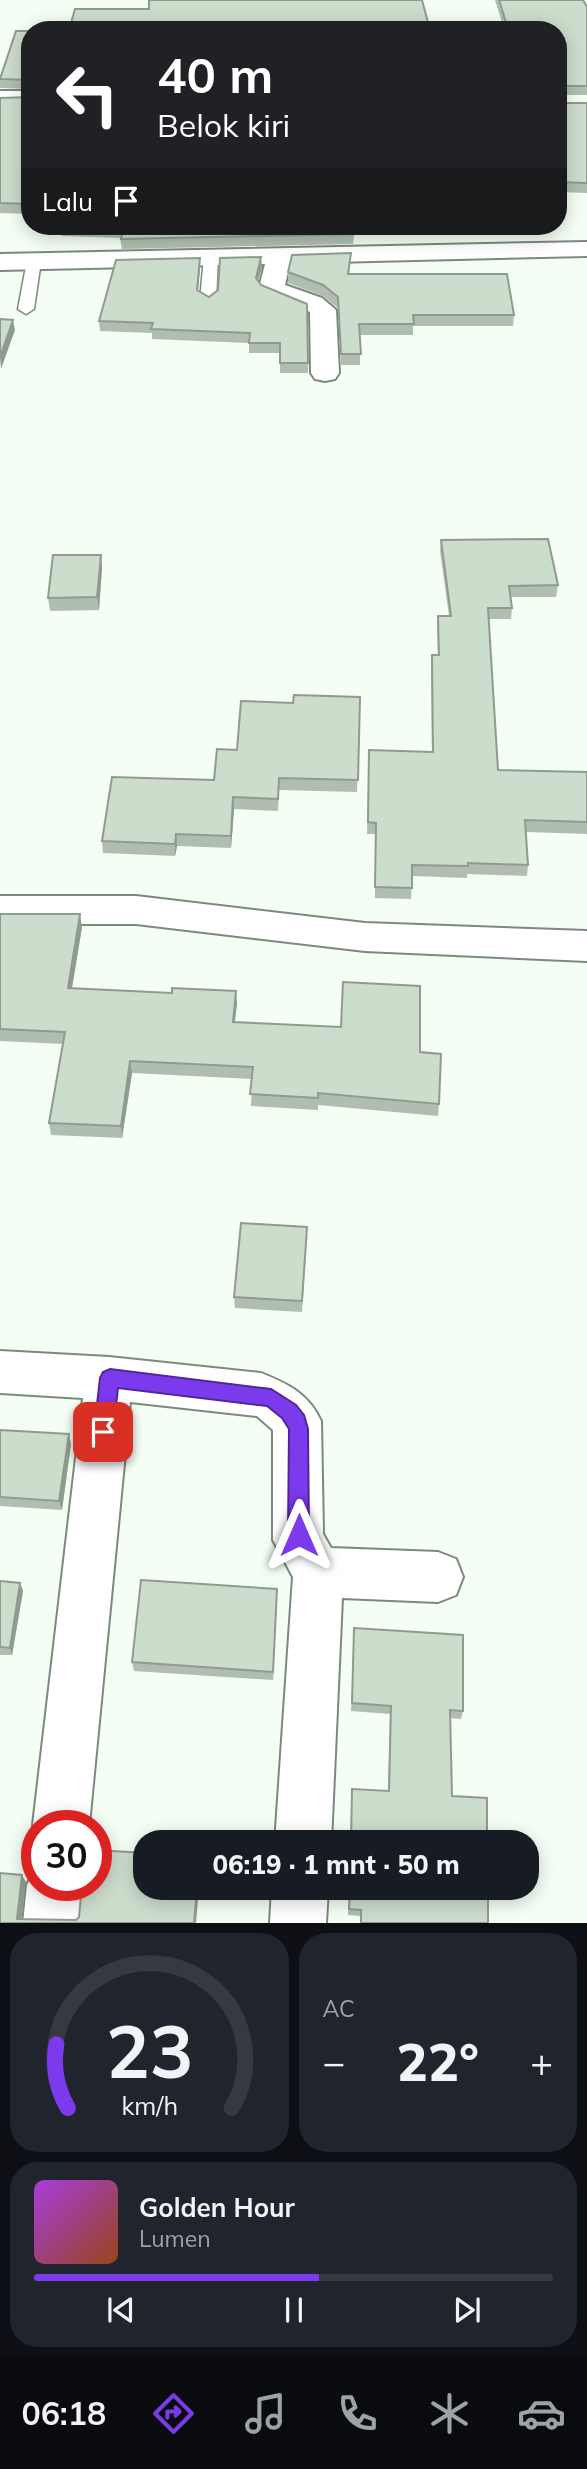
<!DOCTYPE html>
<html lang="id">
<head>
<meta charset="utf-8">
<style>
  :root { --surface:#171b24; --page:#20242c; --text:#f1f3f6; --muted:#9ea1a6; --line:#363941; --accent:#7c3aed }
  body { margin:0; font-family:Mulish,sans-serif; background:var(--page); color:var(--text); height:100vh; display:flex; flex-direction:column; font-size:26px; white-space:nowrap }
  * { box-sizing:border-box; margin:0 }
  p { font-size:23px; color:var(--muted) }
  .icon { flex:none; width:38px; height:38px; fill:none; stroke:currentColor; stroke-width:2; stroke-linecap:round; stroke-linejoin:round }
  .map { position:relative; height:1923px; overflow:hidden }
  .sheet { display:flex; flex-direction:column; gap:10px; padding:10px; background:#0d0f14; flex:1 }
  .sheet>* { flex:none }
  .guide { position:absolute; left:21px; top:21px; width:546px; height:214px; border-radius:28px; box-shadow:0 4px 18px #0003; background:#202124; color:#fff; overflow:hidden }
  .speed { position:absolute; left:21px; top:1810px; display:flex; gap:14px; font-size:35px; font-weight:700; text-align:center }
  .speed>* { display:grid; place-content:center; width:91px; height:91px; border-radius:50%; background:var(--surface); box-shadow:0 4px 18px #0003; line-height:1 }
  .speed .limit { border:10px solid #d22; background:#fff; color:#111 }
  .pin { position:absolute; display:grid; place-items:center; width:60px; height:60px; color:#fff; margin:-30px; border-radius:14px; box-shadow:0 4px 10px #0006 }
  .me { position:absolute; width:77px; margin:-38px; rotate:0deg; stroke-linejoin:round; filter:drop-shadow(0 0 5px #0008) }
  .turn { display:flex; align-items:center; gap:24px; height:147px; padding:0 21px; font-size:32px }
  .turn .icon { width:91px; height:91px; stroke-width:2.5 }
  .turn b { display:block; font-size:49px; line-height:60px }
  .then { display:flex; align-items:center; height:66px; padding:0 21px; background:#0003; gap:14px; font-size:26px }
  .big { font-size:52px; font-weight:800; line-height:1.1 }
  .sheet .card { flex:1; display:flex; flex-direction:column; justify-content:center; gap:10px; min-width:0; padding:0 24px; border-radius:28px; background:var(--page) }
  .sheet .dial { align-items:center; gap:0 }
  .dial svg { height:182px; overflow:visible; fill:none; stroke:var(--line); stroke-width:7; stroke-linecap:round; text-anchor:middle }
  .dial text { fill:var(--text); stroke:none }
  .song { display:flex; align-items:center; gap:21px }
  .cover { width:84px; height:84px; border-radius:10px; background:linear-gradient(135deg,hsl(280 70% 55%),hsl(20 70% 35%)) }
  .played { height:7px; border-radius:4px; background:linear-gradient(90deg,var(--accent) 55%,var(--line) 55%) }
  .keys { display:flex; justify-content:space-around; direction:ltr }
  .heat { display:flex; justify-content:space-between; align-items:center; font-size:38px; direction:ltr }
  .sheet .tiles { flex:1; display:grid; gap:10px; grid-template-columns:1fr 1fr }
  .card:last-child { grid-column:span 2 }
  .trip { position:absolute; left:133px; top:1830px; width:406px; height:70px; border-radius:28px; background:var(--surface); box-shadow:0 4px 18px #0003; font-weight:800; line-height:70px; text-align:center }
  .tabs { display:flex; height:112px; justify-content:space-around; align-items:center; background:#090b0e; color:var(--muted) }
  .tabs .icon { width:49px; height:49px }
  .tabs .selected { color:var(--accent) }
  .tabs b { font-size:32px; color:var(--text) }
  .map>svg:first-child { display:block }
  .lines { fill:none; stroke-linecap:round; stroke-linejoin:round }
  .service-casing { stroke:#7b8a7b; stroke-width:3 }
  .minor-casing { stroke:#7b8a7b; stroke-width:4 }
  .service { fill:#fff; fill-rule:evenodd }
  .minor { fill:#fff; fill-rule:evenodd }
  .wall { fill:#b0beaf }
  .shaded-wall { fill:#909b8f }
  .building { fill:#cdddcc; stroke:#909b8f; stroke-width:2 }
  .route { fill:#7c3aed; stroke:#51269a; stroke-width:2 }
</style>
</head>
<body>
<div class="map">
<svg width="587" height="1923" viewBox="0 0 587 1923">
  <rect width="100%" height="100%" fill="#f4fef4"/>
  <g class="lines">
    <defs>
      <path id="service" d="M 211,253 L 218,257 L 216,300 L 208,305 L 200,300 L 204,257 Z
        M 34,257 L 41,261 L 34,309 L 26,314 L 18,309 L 27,261 Z"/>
      <path id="minor" d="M 0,91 L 30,91 L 30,105 L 0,105 Z
        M 587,242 L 587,256 L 290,263 L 285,285 L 322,298 L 336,310 L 339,373 L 335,379 L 325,381 L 315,379 L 311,373 L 310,312 L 263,293 L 259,288 L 265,264 L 0,270 L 0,254 Z
        M 0,896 L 136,896 L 365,923 L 587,931 L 587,961 L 365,951 L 136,924 L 0,924 Z
        M 0,1351 L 109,1357 L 261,1373 C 288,1384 308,1393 321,1421 L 323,1534 L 331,1548 L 438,1552 L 456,1559 L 463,1577 L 456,1595 L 438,1602 L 342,1598 L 331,1843 L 275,1843 L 293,1577 L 273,1540 L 273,1430 L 257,1416 L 130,1402 L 89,1825 L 37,1825 L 37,1833 L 33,1825 L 83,1398 L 0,1393 Z
        M 37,1864 L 37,1885 L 83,1885 L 79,1923 L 23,1923 L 27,1885 Z
        M 272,1888 L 328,1888 L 326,1923 L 270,1923 Z"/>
    </defs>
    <use href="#service" class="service-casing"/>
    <use href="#minor" class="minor-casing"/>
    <use href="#service" class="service"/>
    <use href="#minor" class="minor"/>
  </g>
  <path class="wall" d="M 149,0 L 422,0 L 429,26 L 504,29 L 495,0 L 583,0 L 587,7 L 587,95 L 558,95 L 558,30 L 69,30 L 75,9 L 149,9 Z
    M 30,31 L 30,89 L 0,88 L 0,77 Z
    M 30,97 L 30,214 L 0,213 L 0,98 Z
    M 558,103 L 587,103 L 587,193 L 558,192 Z
    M 61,226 L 355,226 L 353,244 L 122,249 L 120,238 L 62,236 Z
    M 200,258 L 200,268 L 198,291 L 209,297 L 262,267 L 258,281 L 261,285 L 307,304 L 308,373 L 280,373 L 280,353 L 249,353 L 249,343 L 152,339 L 152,333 L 100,331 L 99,321 Z
    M 350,264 L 349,274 L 514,315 L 513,326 L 413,326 L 413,335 L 360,335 L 360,365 L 341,365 L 338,308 L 323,296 L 288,283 L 288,272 Z
    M 441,540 L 558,585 L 556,597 L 510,597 L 512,608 L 511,619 L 488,619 L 498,770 L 587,772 L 587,834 L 526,832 L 528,865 L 527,876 L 467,874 L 467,878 L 412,876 L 411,899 L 375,898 L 375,834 L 367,834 L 369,750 L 432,752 L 431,666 L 432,655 L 438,655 L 437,627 L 438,616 L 449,616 L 440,551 Z
    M 101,555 L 102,568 L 99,610 L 50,611 L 48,598 Z
    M 360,697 L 357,792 L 279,790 L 278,811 L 234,809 L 231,848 L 177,846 L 175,856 L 103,853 L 102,841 L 214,780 L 237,750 L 293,703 Z
    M 0,914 L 82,927 L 72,988 L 237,1003 L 235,1022 L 420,1052 L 439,1104 L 438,1116 L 318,1105 L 318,1110 L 251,1106 L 252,1079 L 132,1073 L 122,1138 L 51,1135 L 49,1123 L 63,1044 L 0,1041 Z
    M 307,1238 L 302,1312 L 235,1308 L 234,1297 Z
    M 0,1430 L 71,1444 L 62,1510 L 0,1506 Z
    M 0,1581 L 20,1583 L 23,1591 L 12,1655 L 0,1655 Z
    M 277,1599 L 273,1680 L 134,1671 L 132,1662 Z
    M 354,1637 L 463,1711 L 461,1719 L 450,1718 L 452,1796 L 487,1843 L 350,1843 L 352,1789 L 388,1791 L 390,1714 L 351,1711 Z
    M 349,1888 L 488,1888 L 488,1923 L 360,1923 L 360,1916 L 348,1915 Z"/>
  <path class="shaded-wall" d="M 261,257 L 262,267 L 256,287 L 256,278 Z
    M 200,258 L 200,268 L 197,300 L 197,290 Z
    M 13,320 L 15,330 L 1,369 L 0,357 Z
    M 101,555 L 102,568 L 99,610 L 97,597 Z
    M 233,797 L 234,809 L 231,848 L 231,836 Z
    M 176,834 L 177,846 L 175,856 L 175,844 Z
    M 80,914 L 82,927 L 70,1000 L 68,988 Z
    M 236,991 L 237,1003 L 233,1035 L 233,1022 Z
    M 130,1061 L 132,1073 L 122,1138 L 121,1126 Z
    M 69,1434 L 71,1444 L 62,1510 L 59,1501 Z
    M 20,1583 L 23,1591 L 12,1655 L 10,1648 Z
    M 277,1589 L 277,1599 L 273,1680 L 273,1672 Z
    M 22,1875 L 26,1882 L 21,1923 L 17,1919 Z
    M 197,1888 L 199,1888 L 196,1923 L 194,1923 Z"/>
  <path class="building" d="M 149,0 L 422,0 L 429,26 L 508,29 L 499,0 L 583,0 L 587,7 L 587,86 L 558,86 L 558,30 L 69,30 L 75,9 L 149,9 Z
    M 16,31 L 30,31 L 30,80 L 0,79 Z
    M 30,97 L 30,204 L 0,203 L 0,98 Z
    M 558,103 L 587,103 L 587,183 L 558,182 Z
    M 61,226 L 354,226 L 353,234 L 121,239 L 123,231 L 120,231 L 120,228 Z
    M 351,253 L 348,274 L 507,274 L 514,315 L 413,315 L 414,324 L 359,324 L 361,354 L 341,354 L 338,297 L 323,285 L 288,272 L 292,255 Z
    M 261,257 L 256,278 L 261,285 L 307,304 L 308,363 L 280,363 L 280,343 L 249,343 L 250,333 L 151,329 L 153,323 L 99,321 L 116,260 L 200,258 L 197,290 L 209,297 L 218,290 L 220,258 Z
    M 0,319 L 13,320 L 0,357 Z
    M 548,539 L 558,585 L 509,586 L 512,608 L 488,608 L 498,770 L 587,772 L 587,822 L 525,820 L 528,865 L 468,863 L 468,866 L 412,865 L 412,888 L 375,887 L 376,823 L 368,822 L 369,750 L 433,752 L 432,655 L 439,655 L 438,616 L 451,616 L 441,540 Z
    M 53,555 L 101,555 L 97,597 L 48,598 Z
    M 294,695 L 360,697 L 358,780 L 279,778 L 278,799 L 233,797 L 231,836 L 176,834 L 175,844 L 102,841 L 112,777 L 214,780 L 217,749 L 237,750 L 241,701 L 293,703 Z
    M 0,914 L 80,914 L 68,988 L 172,993 L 172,988 L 236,991 L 233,1022 L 341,1027 L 343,982 L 420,986 L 420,1052 L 441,1054 L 439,1104 L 318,1093 L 318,1098 L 250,1094 L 253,1067 L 130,1061 L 121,1126 L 49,1123 L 65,1032 L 0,1029 Z
    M 241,1223 L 307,1227 L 302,1301 L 234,1297 Z
    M 0,1430 L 69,1434 L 59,1501 L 0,1497 Z
    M 141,1580 L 277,1589 L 273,1672 L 132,1662 Z
    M 0,1581 L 20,1583 L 10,1648 L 0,1647 Z
    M 354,1628 L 463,1635 L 463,1711 L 450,1710 L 452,1796 L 487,1798 L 487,1843 L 351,1843 L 352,1789 L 389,1791 L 391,1706 L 352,1703 Z
    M 96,1850 L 145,1853 L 145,1888 L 197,1888 L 194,1923 L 0,1923 L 0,1873 L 22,1875 L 17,1919 L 76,1920 L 79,1917 L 82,1885 L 96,1885 Z
    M 350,1888 L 488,1888 L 488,1923 L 361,1923 L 361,1910 L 349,1909 Z"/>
  <path class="route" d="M 110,1369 L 271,1389 L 296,1405 L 304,1415 L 308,1429 L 309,1535 L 306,1542 L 299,1545 L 291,1542 L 288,1535 L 289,1429 L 282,1418 L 267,1406 L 118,1388 L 113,1432 L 110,1439 L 103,1441 L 96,1439 L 94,1432 L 100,1378 L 103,1372 Z"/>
</svg>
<div class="speed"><div class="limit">30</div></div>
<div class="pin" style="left:103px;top:1432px;background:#d93025"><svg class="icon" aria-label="arrive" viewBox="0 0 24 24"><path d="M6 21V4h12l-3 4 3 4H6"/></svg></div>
<svg class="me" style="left:299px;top:1535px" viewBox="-20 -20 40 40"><path d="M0-17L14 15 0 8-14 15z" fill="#7c3aed" stroke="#fff" stroke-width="4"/></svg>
<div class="trip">06:19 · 1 mnt · 50 m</div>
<div class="guide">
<div class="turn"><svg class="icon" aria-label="left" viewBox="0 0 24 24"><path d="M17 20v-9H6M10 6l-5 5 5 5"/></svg><div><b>40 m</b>Belok kiri</div></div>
<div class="then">Lalu<svg class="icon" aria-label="arrive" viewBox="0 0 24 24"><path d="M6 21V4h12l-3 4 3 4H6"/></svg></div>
</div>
</div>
<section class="sheet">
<div class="tiles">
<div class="card dial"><svg viewBox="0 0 100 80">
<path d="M14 69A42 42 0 1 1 86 69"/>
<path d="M14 69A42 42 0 0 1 9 41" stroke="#7c3aed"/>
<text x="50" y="56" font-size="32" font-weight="700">23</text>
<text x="50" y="72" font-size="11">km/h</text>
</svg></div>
<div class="card"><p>AC</p>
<div class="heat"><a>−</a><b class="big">22°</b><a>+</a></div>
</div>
<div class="card">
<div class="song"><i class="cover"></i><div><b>Golden Hour</b><p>Lumen</p></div></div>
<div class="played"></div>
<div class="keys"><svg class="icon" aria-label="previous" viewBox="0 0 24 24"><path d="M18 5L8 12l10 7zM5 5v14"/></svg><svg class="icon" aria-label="pause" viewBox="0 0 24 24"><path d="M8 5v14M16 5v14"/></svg><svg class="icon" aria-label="next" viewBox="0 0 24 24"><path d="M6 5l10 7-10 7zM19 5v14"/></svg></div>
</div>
</div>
</section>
<nav class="tabs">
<b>06:18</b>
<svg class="icon selected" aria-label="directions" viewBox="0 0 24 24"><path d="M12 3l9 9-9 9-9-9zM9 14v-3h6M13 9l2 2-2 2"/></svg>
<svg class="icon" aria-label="music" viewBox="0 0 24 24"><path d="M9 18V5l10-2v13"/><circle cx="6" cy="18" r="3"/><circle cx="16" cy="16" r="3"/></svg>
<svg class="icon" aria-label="phone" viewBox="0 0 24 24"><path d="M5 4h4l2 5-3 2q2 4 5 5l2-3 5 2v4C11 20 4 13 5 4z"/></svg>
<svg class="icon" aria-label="climate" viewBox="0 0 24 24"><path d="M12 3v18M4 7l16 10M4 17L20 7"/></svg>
<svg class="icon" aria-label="car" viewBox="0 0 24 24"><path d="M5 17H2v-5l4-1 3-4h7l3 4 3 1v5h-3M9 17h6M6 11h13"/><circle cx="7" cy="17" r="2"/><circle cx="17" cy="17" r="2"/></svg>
</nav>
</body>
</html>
